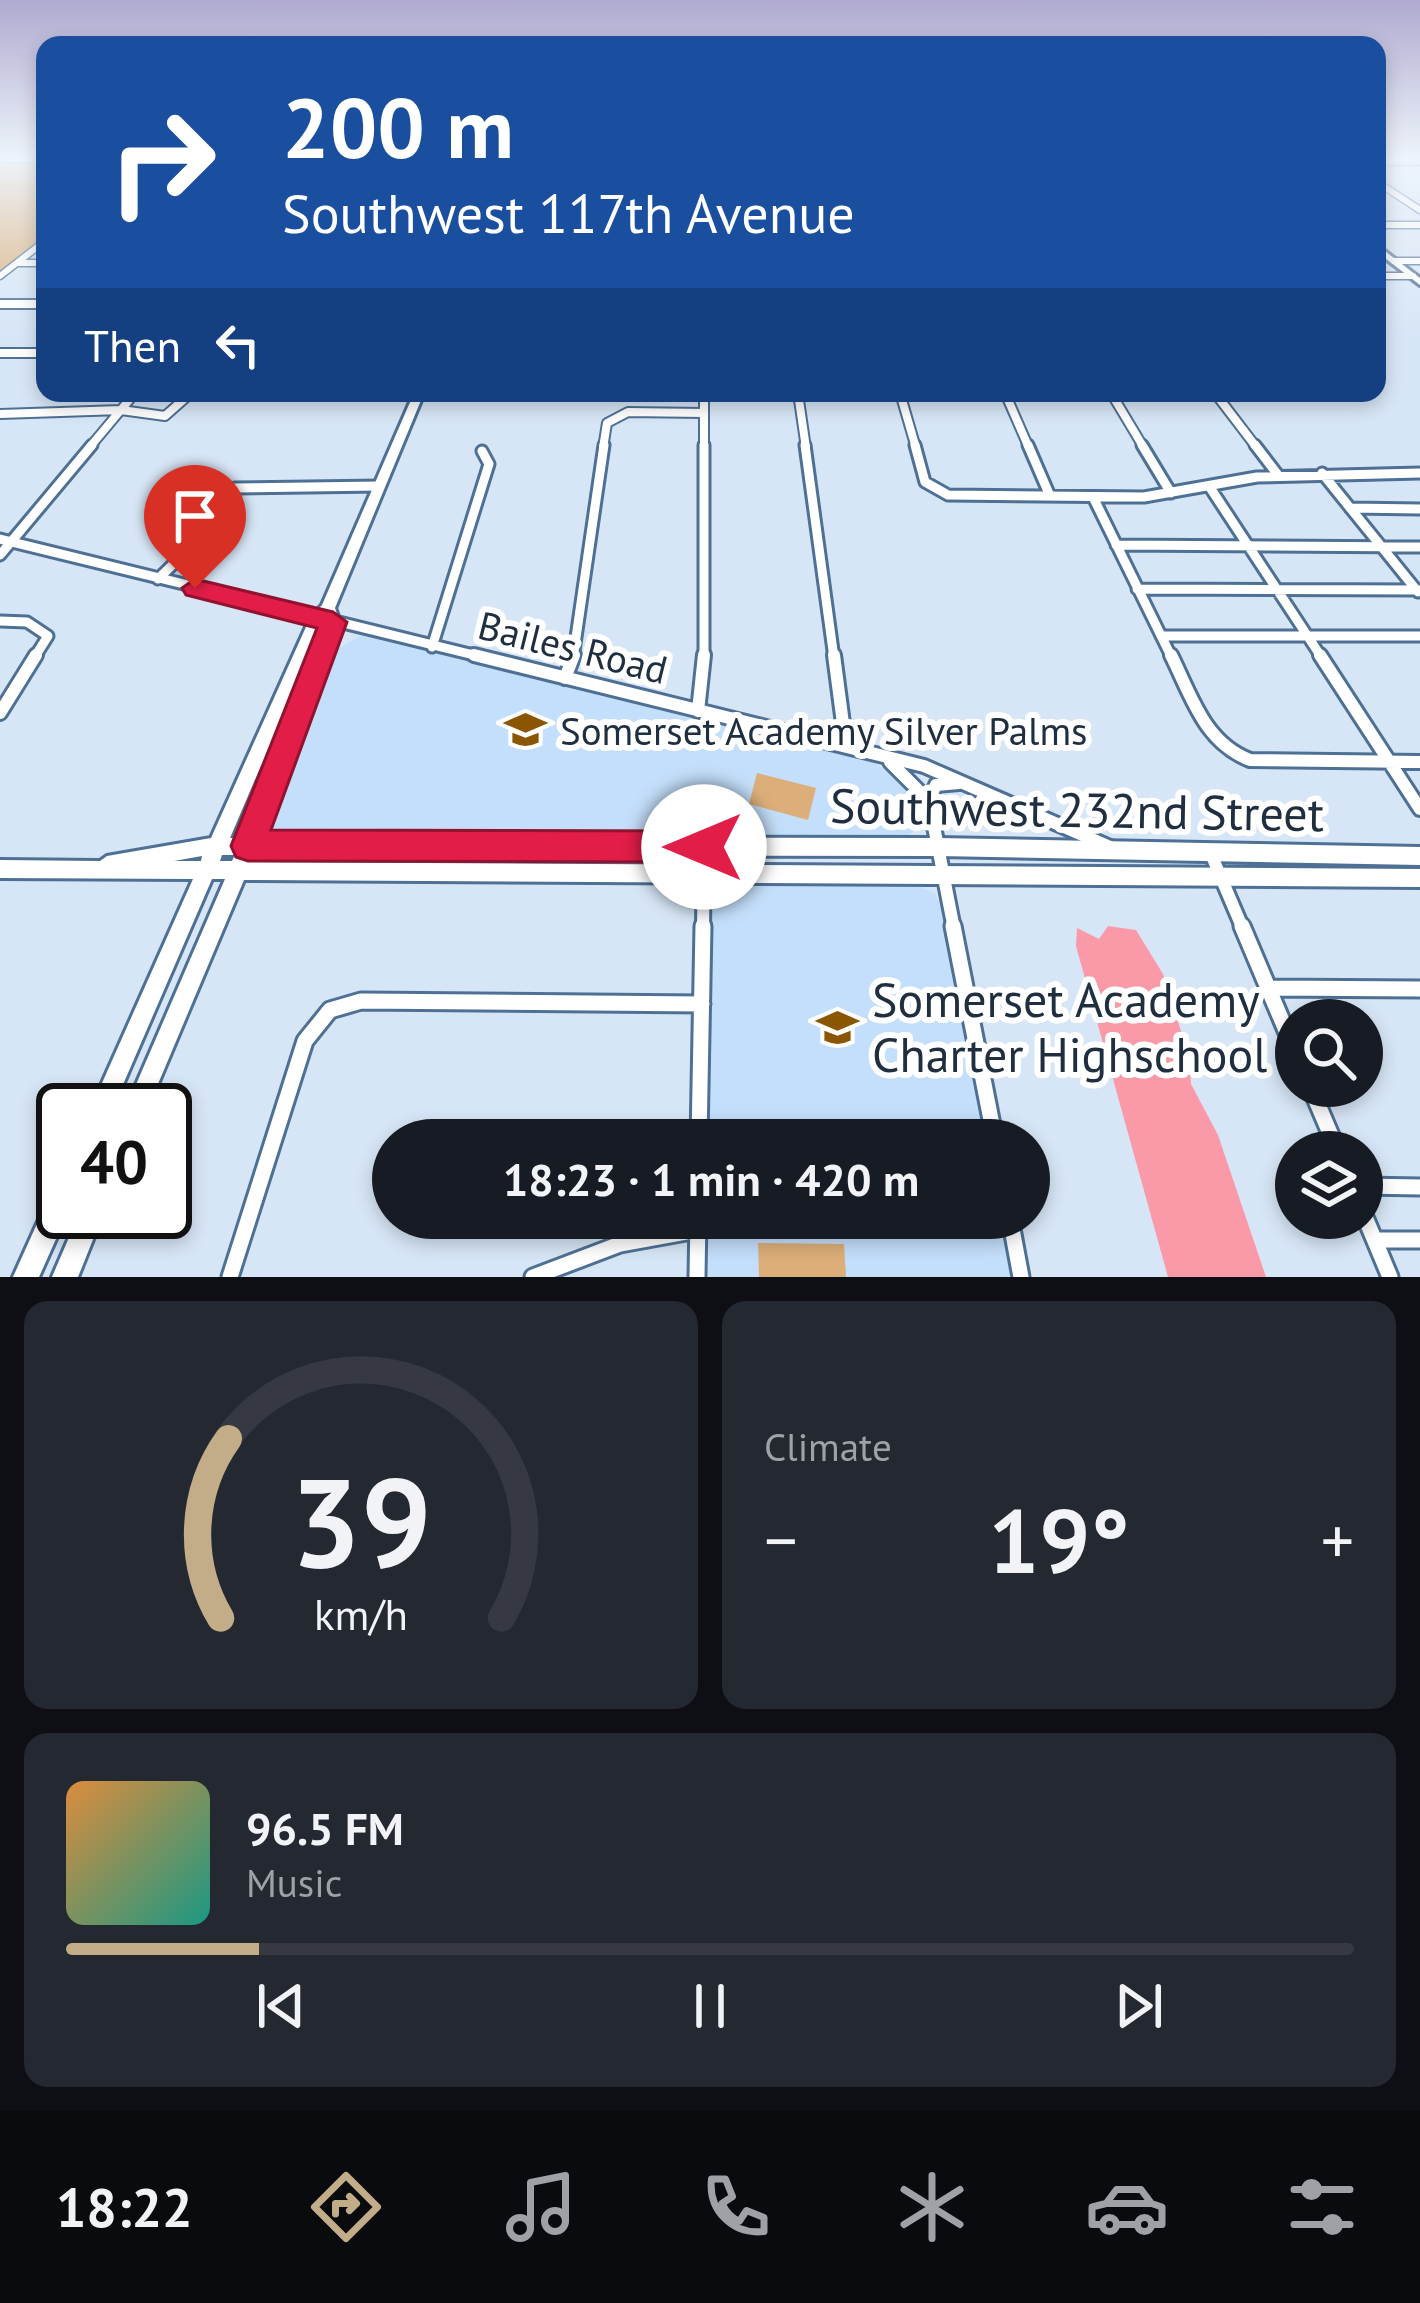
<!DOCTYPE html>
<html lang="en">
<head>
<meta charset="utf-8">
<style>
  :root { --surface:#171b24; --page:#242831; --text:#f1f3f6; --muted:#9ea1a6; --line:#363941; --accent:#c3ac88 }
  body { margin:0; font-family:"PT Sans",sans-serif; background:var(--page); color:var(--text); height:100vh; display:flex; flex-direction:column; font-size:45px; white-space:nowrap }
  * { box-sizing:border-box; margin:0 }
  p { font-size:39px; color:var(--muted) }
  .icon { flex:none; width:66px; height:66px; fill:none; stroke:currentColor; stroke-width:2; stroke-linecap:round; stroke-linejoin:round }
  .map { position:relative; height:1277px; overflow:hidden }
  .side { display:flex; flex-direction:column; gap:24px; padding:24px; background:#0d0f14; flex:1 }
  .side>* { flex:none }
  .banner { position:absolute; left:36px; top:36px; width:1350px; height:366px; border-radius:24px; box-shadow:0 6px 18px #0003; background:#1a4fa0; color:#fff; overflow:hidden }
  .controls { position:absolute; left:1275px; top:999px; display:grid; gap:24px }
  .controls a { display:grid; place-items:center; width:108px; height:108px; border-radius:50%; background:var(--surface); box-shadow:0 6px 18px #0003; font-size:60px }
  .speed { position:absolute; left:36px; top:1083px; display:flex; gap:24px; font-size:60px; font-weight:700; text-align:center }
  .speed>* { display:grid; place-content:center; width:156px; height:156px; border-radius:50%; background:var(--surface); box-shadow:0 6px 18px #0003; line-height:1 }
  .speed .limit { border:6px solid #111; border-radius:18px; background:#fff; color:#111 }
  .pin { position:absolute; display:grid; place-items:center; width:102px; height:102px; color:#fff; margin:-123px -51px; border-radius:50% 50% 50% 0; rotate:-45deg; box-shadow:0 0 12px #0007 }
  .pin .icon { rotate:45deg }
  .me { position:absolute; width:132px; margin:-66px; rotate:270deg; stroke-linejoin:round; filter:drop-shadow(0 0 9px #0008) }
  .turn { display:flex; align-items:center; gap:42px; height:252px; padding:0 48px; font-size:54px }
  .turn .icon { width:156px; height:156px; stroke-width:2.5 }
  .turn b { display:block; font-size:84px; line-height:102px }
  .then { display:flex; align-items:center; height:114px; padding:0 48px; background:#0003; gap:24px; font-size:45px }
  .big { font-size:90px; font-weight:800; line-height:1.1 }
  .side .widget { flex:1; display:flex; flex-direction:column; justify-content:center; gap:18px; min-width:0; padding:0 42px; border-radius:24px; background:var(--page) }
  .side .dial { align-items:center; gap:0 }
  .dial svg { height:312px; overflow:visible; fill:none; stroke:var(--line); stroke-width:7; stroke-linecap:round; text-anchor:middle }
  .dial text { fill:var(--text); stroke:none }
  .song { display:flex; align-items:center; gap:36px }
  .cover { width:144px; height:144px; border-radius:18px; background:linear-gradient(135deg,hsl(30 70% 55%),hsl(170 70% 35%)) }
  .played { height:12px; border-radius:6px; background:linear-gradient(90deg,var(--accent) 15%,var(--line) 15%) }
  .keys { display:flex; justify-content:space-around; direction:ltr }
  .heat { display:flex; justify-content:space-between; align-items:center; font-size:66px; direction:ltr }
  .side .tiles { flex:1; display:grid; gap:24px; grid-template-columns:1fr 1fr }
  .widget:last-child { grid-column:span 2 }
  .trip { position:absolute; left:372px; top:1119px; width:678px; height:120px; border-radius:60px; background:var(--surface); box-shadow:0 6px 18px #0003; font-weight:800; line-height:120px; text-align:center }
  .dock { display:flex; height:192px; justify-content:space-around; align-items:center; background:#090b0e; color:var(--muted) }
  .dock .icon { width:84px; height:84px }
  .dock .active { color:var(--accent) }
  .dock b { font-size:54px; color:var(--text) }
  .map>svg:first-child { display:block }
  .built { fill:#c4dffb }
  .green { fill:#dcae79 }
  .water { fill:#fa9aa9 }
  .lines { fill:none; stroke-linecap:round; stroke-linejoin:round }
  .street-far4-casing { stroke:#4e7094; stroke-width:9 }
  .street-far3-casing { stroke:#4e7094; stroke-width:12 }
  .street-far2-casing { stroke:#4e7094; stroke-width:15 }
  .street-far1-casing { stroke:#4e7094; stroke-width:18 }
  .street-casing { stroke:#4e7094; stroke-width:21 }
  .secondary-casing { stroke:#4e7094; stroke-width:6 }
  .street-far4 { stroke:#fff; stroke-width:6 }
  .street-far3 { stroke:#fff; stroke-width:8 }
  .street-far2 { stroke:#fff; stroke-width:9 }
  .street-far1 { stroke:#fff; stroke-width:12 }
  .street { stroke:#fff; stroke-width:15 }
  .secondary { fill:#fff; fill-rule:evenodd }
  .route { fill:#e11d48; stroke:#92132f; stroke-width:3 }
  .labels { text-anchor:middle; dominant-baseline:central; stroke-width:12; stroke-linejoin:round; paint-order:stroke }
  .street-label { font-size:39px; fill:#202f3f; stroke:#fff }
  .poi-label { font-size:39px; fill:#202f3f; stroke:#fff; text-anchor:start }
  .near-street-label { font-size:48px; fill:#202f3f; stroke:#fff }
  .near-poi-label { font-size:48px; fill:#202f3f; stroke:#fff; text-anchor:start }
</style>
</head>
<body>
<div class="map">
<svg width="1420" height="1277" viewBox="0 0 1420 1277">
  <rect width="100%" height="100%" fill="#d7e6f6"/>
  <path class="built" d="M 362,635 L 871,760 L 907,785 L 915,830 L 905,838 L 272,831 L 266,816 L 332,652 Z
    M 733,882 L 914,884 L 935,893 L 944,914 L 986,1140 L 709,1140 L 711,907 L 718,891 Z
    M 708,1218 L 1000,1218 L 1011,1277 L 708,1277 Z"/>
  <path class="green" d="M 0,161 L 45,161 L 45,238 L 0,274 Z
    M 757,773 L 816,788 L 808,820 L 749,804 Z
    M 758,1243 L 844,1244 L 846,1277 L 759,1277 Z"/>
  <path class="water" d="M 1108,926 L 1136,930 L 1163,974 L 1190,1060 L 1191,1084 L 1218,1135 L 1266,1277 L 1168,1277 L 1076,946 L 1077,928 L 1099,939 Z"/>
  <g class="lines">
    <defs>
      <path id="street-far4" d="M 1377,182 L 1420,210
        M 1377,225 L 1420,225
        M 1394,261 L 1420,261
        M 18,263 L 45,263
        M 0,276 L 45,241
        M 1377,276 L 1413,276"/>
      <path id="street-far3" d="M 0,304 L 45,304
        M 0,353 L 45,353
        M 704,393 L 704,448
        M 798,393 L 806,448
        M 900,393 L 916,448
        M 1005,393 L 1029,448
        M 1111,393 L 1144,448
        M 1215,393 L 1257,448
        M 0,414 L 121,410 L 165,416 L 191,393
        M 89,448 L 135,393
        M 603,448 L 607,423 L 628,412 L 704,413"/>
      <path id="street-far2" d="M 704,445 L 704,658
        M 805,445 L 834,658
        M 915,445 L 925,482 L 948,495 L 1144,497 L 1257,477 L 1420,473
        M 1028,445 L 1050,496
        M 1142,445 L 1171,493
        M 1255,445 L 1278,475
        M 1322,473 L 1418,592
        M 1209,486 L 1322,658
        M 1093,497 L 1172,658
        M 1350,508 L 1420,509
        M 0,539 L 486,658
        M 1116,545 L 1420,547
        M 0,555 L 92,445
        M 158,579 L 202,536 L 235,488 L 380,486
        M 1137,589 L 1420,590
        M 0,621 L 27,622 L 48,636 L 34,658
        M 1161,636 L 1420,636
        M 432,647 L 489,464 L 482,451
        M 573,658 L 604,445"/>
      <path id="street-far1" d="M 474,655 L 924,766 L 1110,847
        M 834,655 L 844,731 L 840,745
        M 1171,655 C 1192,697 1204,742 1250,760 L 1420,762
        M 1320,655 L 1420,809
        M 565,678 L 574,655
        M 698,711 L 704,655
        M 0,713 L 36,655
        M 890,762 L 929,801 L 954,929
        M 929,800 L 936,785 L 959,783
        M 1211,854 L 1243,929
        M 703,929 L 704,847"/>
      <path id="street" d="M 953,926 L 995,1140
        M 1242,926 L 1296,1054
        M 1268,988 L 1420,989
        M 1310,1086 L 1338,1152
        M 699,1140 L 703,926
        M 1362,1186 L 1420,1187
        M 1362,1210 L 1390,1277
        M 1010,1218 L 1021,1277
        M 1375,1240 L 1420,1240
        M 230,1277 L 305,1041 L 330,1010 L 361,1001 L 702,1004
        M 533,1277 L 620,1244 L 697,1230
        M 697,1277 L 698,1218"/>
      <path id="secondary" d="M 0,157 L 45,158 L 45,162 L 0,161 Z
        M 1377,160 L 1420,160 L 1420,164 L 1377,164 Z
        M 1377,245 L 1420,278 L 1420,285 L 1377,252 Z
        M 414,393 L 424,393 L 335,608 L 340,622 L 260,837 L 938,838 L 1420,847 L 1420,865 L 938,856 L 268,855 L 253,855 L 251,862 L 1420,869 L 1420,887 L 244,880 L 147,1110 L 125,1110 L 225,879 L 212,879 L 112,1110 L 90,1110 L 193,879 L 0,878 L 0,860 L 100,861 L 107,856 L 211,838 L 310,618 L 322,605 ZM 325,620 L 242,838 L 230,838 L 323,621 ZM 222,855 L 235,855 L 232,861 L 220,861 ZM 202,856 L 201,861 L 174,861 Z
        M 63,1183 L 63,1212 L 68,1212 L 39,1277 L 13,1277 L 54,1186 Z
        M 80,1212 L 104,1212 L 78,1277 L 52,1277 Z"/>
    </defs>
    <use href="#street-far4" class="street-far4-casing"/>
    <use href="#street-far3" class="street-far3-casing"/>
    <use href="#street-far2" class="street-far2-casing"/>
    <use href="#street-far1" class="street-far1-casing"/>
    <use href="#street" class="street-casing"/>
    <use href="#secondary" class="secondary-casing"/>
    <use href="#street-far4" class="street-far4"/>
    <use href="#street-far3" class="street-far3"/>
    <use href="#street-far2" class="street-far2"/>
    <use href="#street-far1" class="street-far1"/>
    <use href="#street" class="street"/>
    <use href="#secondary" class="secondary"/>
  </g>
  <linearGradient id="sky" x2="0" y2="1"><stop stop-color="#afaacf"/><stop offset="0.47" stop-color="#edf4fb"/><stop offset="1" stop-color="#edf4fb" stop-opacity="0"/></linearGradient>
  <rect width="1420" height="336" fill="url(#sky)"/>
  <path class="route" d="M 195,579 L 333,612 L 347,622 L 271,830 L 704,831 L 716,835 L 721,847 L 716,858 L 704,862 L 248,861 L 236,857 L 231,846 L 317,628 L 186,595 L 182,588 Z"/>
  <defs>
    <symbol id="school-bare" viewBox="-9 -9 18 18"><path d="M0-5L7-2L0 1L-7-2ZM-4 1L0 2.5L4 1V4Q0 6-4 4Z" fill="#8a5601" stroke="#fff" stroke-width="2.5" paint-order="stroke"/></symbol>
  </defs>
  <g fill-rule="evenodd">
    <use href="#school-bare" x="496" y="700" width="59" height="59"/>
    <use href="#school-bare" x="808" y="998" width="59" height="59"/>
  </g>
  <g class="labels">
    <g class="street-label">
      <text transform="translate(573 647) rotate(14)">Bailes Road</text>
    </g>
    <g class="poi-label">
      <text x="560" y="730">Somerset Academy Silver Palms</text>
    </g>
    <g class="near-street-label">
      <text transform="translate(1077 809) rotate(1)">Southwest 232nd Street</text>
    </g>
    <g class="near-poi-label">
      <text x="872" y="999">Somerset Academy<tspan x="872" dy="55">Charter Highschool</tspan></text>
    </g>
  </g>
</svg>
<div class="controls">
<a><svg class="icon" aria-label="search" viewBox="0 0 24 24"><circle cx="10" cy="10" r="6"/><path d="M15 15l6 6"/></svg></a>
<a><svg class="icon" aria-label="layers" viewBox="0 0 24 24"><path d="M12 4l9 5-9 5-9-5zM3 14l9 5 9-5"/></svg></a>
</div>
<div class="speed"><div class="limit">40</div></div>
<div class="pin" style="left:195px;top:588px;background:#d93025"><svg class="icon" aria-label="arrive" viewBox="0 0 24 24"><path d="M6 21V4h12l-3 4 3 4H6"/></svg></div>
<svg class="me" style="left:704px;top:847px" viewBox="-20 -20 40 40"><circle r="19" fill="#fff"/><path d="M0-13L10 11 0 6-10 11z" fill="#e11d48"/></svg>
<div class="trip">18:23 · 1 min · 420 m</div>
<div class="banner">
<div class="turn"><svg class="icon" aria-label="right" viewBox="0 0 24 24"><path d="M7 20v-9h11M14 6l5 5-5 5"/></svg><div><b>200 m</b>Southwest 117th Avenue</div></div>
<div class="then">Then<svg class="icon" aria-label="left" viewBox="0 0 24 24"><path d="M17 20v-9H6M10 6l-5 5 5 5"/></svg></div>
</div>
</div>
<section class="side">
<div class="tiles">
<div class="widget dial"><svg viewBox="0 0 100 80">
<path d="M14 69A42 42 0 1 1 86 69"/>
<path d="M14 69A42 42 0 0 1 16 23" stroke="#c3ac88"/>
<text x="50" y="56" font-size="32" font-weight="700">39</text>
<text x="50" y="72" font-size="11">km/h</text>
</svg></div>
<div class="widget"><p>Climate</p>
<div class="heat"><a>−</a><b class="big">19°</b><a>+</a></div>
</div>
<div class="widget">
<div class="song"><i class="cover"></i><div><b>96.5 FM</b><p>Music</p></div></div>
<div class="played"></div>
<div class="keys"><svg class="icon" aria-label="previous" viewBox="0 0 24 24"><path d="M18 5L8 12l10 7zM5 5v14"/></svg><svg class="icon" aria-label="pause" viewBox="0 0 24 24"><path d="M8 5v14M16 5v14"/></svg><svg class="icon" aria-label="next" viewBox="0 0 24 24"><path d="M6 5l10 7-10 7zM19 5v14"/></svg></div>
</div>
</div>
</section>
<nav class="dock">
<b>18:22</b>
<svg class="icon active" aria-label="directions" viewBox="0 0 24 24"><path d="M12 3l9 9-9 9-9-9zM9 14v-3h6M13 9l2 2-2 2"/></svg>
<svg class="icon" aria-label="music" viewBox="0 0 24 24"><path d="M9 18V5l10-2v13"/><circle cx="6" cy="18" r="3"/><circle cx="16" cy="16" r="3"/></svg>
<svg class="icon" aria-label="phone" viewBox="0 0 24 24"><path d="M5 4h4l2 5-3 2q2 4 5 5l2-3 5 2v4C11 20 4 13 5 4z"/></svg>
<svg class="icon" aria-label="climate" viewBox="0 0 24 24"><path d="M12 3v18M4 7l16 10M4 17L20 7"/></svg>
<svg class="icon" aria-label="car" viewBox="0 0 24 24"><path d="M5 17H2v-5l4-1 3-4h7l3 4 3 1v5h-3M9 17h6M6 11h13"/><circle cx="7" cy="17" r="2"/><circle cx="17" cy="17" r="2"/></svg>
<svg class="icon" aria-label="filters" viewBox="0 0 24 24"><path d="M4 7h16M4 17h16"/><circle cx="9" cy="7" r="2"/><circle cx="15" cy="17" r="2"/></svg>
</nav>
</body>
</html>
